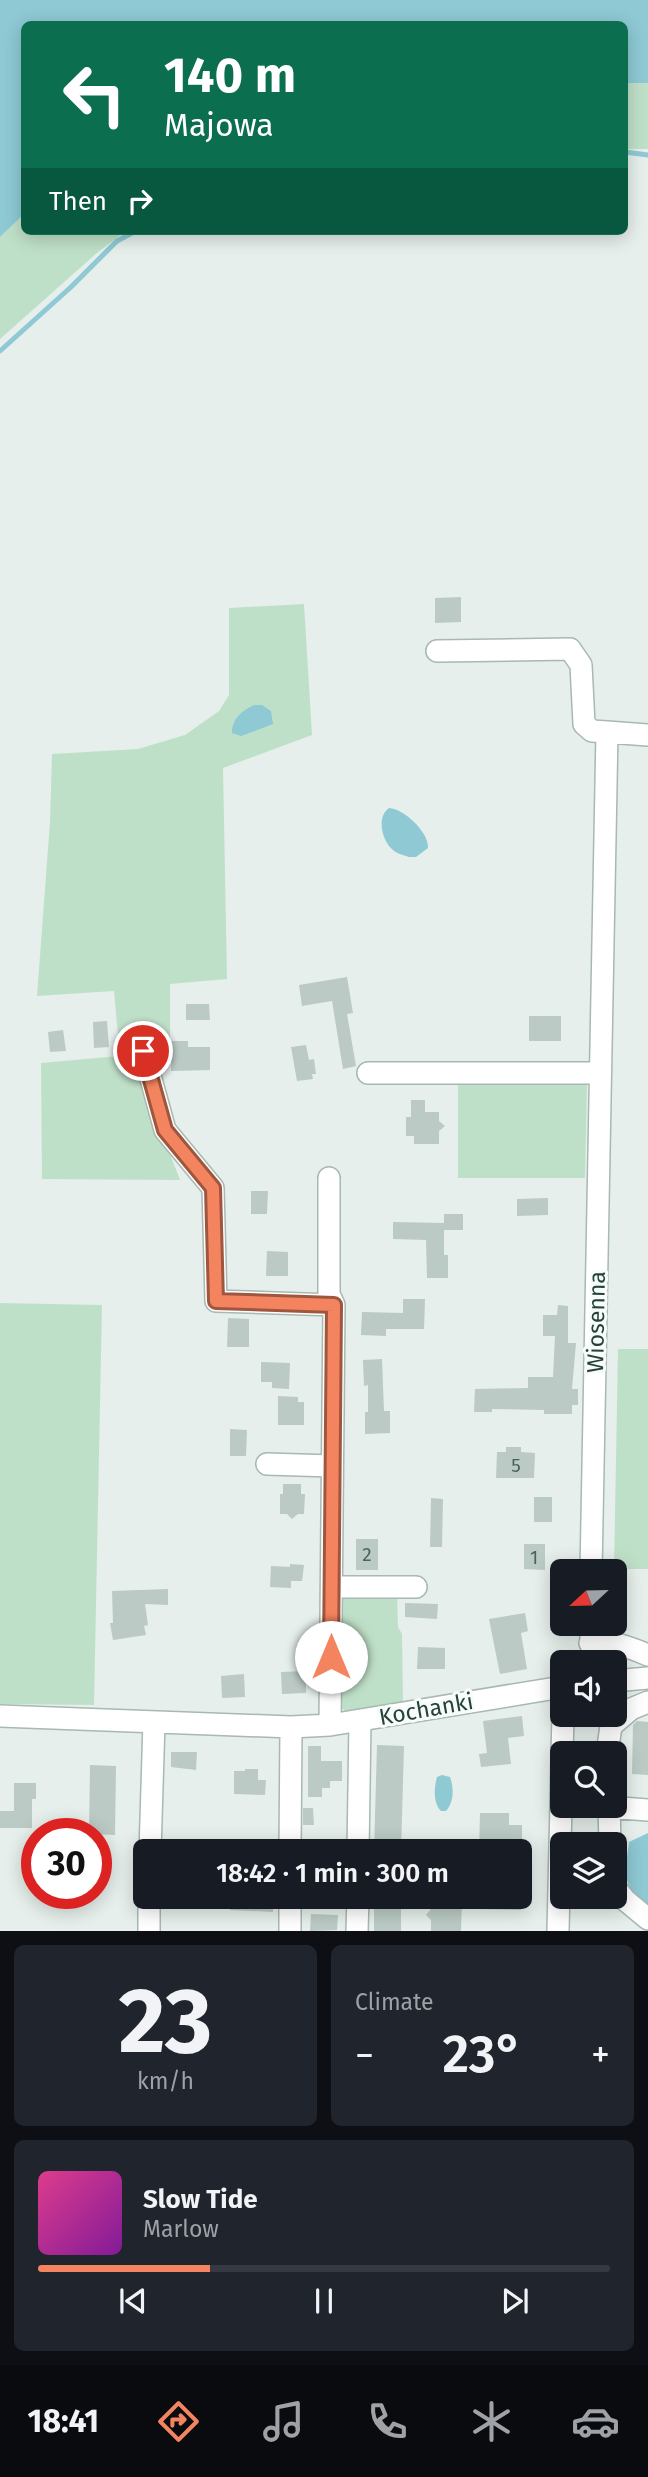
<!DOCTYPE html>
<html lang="en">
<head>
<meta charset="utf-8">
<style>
  :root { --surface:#171b24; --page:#20242c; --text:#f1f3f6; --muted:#9ea1a6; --line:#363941; --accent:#f4845f }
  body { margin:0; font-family:"Fira Sans",sans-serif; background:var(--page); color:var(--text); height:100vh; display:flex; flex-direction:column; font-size:26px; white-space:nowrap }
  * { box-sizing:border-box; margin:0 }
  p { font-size:23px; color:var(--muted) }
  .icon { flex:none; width:38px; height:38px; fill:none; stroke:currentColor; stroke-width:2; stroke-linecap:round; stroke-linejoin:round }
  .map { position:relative; height:1931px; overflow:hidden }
  .side { display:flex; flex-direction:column; gap:14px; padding:14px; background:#0d0f14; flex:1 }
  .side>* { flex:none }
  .guide { position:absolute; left:21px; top:21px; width:607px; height:214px; border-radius:10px; box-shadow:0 4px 18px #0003; background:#0b6e4f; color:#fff; overflow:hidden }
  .needle { width:46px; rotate:248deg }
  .tools { position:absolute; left:550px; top:1559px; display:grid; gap:14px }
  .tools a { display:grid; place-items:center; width:77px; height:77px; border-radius:10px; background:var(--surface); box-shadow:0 4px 18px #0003; font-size:35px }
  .speed { position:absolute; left:21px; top:1818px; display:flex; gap:14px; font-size:35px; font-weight:700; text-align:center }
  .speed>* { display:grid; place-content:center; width:91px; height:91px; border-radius:50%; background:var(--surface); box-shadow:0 4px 18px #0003; line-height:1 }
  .speed .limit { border:10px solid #d22; background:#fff; color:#111 }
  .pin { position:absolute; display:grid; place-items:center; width:60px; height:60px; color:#fff; margin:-30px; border:4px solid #fff; border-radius:50%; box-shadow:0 2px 7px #0007 }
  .me { position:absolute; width:77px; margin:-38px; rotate:0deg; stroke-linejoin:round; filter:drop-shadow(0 0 5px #0008) }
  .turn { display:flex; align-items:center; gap:24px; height:147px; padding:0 28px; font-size:32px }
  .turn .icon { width:91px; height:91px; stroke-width:2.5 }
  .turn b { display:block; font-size:49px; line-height:60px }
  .then { display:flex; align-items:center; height:66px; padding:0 28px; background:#0003; gap:14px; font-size:26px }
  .big { font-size:52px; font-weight:600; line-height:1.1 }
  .side .widget { flex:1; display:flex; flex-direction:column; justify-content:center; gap:10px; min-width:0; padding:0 24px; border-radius:10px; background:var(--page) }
  .side .dial { align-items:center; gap:0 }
  .dial b { font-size:91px; line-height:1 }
  .song { display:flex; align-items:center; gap:21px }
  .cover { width:84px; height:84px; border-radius:10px; background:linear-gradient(135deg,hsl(330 70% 55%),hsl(290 70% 35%)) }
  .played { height:7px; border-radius:4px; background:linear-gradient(90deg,var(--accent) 30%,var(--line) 30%) }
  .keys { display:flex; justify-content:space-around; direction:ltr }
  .heat { display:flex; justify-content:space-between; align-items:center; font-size:38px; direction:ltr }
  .side .tiles { flex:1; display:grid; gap:14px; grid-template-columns:1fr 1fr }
  .widget:last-child { grid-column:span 2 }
  .trip { position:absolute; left:133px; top:1839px; width:399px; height:70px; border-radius:10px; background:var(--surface); box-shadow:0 4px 18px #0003; font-weight:600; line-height:70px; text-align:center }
  .dock { display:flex; height:112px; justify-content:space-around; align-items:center; background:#090b0e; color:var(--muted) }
  .dock .icon { width:49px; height:49px }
  .dock .on { color:var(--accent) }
  .dock b { font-size:32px; color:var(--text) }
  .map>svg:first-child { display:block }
  .green { fill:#bfe0c8 }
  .water { fill:#8ec9d4 }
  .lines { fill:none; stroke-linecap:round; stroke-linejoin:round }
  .stream { stroke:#8ec9d4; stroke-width:5 }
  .building { fill:#bbcac4 }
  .minor-casing { stroke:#a8b8b2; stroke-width:24 }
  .minor { stroke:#fff; stroke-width:21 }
  .route-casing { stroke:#9f563e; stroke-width:18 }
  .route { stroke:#f4845f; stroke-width:12 }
  .labels { text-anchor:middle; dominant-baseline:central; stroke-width:6; stroke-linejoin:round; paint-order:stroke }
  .number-label { font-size:19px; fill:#4a645c }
  .street-label { font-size:23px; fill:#24423a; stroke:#f7fbf9 }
</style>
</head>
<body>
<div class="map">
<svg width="648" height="1931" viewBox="0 0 648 1931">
  <rect width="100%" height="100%" fill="#e6efeb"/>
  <path class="green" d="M 625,83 L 648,83 L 648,149 L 625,149 Z
    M 24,214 L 24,231 L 126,231 L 98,252 L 0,339 L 0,237 Z
    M 304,604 L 312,735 L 223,768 L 227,979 L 170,984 L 170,1043 L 119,1046 L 114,991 L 37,996 L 50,822 L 52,754 L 138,749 L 185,735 L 219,711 L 229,695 L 229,608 Z
    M 119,1056 L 133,1058 L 180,1180 L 42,1179 L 41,1063 Z
    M 458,1085 L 587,1085 L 585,1178 L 458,1178 Z
    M 0,1303 L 102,1305 L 94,1705 L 0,1704 Z
    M 618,1349 L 648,1349 L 648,1569 L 614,1569 Z
    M 397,1593 L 398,1627 L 402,1634 L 403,1703 L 345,1711 L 339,1705 L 340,1597 Z"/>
  <path class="water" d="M 0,0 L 648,0 L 648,83 L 625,83 L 625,24 L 24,24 L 24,214 L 0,237 Z
    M 254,705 L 262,705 L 271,711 L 273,724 L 241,736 L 232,733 C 232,718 242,711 254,705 Z
    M 389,808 C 404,809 429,832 428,848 L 416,857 L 409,857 C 404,855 397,854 393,850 C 382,841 376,817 389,808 Z
    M 442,1775 L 450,1777 C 454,1788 454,1802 446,1811 L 441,1811 C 433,1803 434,1788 437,1777 Z
    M 648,1833 L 648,1905 C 620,1884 625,1874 629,1842 Z"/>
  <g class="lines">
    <path class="stream" d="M 625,152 L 648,155
      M 0,351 L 71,287 L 117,241 L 136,231"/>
  </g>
  <path class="building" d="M 461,597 L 461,622 L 435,623 L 435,598 Z
    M 347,977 L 353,1013 L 347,1014 L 356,1066 L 343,1069 L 332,1001 L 302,1006 L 299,985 Z
    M 186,1004 L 209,1004 L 210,1020 L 186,1020 Z
    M 529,1016 L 561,1016 L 561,1041 L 529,1041 Z
    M 107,1021 L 109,1047 L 94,1048 L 93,1022 Z
    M 63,1030 L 66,1051 L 50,1052 L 48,1032 Z
    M 172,1041 L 188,1041 L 188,1047 L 210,1047 L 210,1070 L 171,1071 Z
    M 306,1045 L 309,1060 L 314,1059 L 316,1074 L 312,1074 L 313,1079 L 297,1081 L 291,1047 Z
    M 411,1100 L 425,1100 L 425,1112 L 439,1112 L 439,1121 L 445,1126 L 439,1131 L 439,1144 L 414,1144 L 414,1136 L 406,1136 L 406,1117 L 411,1117 Z
    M 251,1191 L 268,1191 L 267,1214 L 251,1214 Z
    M 548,1198 L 548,1215 L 517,1216 L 517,1199 Z
    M 444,1214 L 463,1214 L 463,1230 L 444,1230 Z
    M 393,1222 L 444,1223 L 444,1255 L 448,1255 L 448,1278 L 427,1278 L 426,1240 L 393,1239 Z
    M 267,1251 L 288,1252 L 288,1276 L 266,1276 Z
    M 403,1299 L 425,1299 L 424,1329 L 386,1329 L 386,1336 L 361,1335 L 362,1312 L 403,1313 Z
    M 558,1305 L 568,1306 L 568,1343 L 576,1343 L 572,1389 L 578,1389 L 578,1405 L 572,1405 L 572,1414 L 544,1414 L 544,1410 L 492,1409 L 492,1412 L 474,1412 L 475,1389 L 528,1388 L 528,1377 L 553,1377 L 555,1336 L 543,1336 L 543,1315 L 557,1315 Z
    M 228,1318 L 249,1319 L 249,1347 L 227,1347 Z
    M 382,1359 L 384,1411 L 390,1411 L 390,1433 L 365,1434 L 365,1412 L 368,1412 L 368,1385 L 364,1386 L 363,1360 Z
    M 261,1362 L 290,1363 L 289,1389 L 272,1388 L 272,1382 L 261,1382 Z
    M 278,1396 L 298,1397 L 298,1402 L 304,1402 L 304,1425 L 278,1425 Z
    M 230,1429 L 247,1430 L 246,1456 L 230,1456 Z
    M 506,1447 L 521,1447 L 521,1452 L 535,1453 L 534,1478 L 496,1478 L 497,1452 L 506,1452 Z
    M 283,1484 L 301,1484 L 301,1494 L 305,1494 L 304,1514 L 298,1514 L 292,1519 L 287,1514 L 280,1514 L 280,1494 L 283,1494 Z
    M 534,1497 L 552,1497 L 552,1522 L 534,1522 Z
    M 431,1498 L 443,1499 L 442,1547 L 430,1547 Z
    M 356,1539 L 378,1539 L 378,1570 L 356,1570 Z
    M 524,1544 L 545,1544 L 545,1570 L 524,1569 Z
    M 290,1564 L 304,1565 L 302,1581 L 291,1581 L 291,1588 L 270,1587 L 271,1566 L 290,1567 Z
    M 168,1589 L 168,1605 L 145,1604 L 148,1625 L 144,1626 L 146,1635 L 113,1640 L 110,1623 L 113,1623 L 112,1591 Z
    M 405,1603 L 438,1604 L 437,1619 L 405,1617 Z
    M 525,1613 L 528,1631 L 521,1633 L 527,1669 L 500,1674 L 489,1619 Z
    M 418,1647 L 445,1648 L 445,1669 L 417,1669 Z
    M 306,1671 L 306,1693 L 282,1694 L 281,1672 Z
    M 244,1674 L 245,1697 L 222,1698 L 221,1676 Z
    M 522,1716 L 524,1736 L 508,1738 L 511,1764 L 481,1767 L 479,1754 L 487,1753 L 483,1721 Z
    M 637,1721 L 648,1722 L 648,1775 L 632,1774 L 633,1725 Z
    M 377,1745 L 404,1746 L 401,1852 L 374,1852 Z
    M 308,1746 L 321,1746 L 321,1761 L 342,1761 L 342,1781 L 330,1781 L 330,1788 L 322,1788 L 322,1797 L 308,1797 Z
    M 171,1752 L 197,1752 L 196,1770 L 171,1767 Z
    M 90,1765 L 116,1766 L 115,1835 L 89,1834 Z
    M 245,1769 L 258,1769 L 258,1780 L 266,1780 L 265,1795 L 234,1794 L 234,1771 L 245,1771 Z
    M 14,1783 L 36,1783 L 36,1799 L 32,1799 L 32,1828 L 0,1828 L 0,1811 L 14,1811 Z
    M 303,1808 L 313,1808 L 314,1825 L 303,1825 Z
    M 480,1813 L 509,1813 L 509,1825 L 522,1825 L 522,1843 L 509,1843 L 508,1852 L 479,1852 Z
    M 230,1897 L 273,1897 L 273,1912 L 230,1910 Z
    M 374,1897 L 401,1897 L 401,1931 L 374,1931 Z
    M 431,1897 L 459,1897 L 459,1901 L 462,1901 L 461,1931 L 431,1931 L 431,1920 L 426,1915 L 431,1909 Z
    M 477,1897 L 521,1897 L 521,1910 L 476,1909 Z
    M 311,1914 L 338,1915 L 337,1930 L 310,1931 Z"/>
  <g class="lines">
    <defs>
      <path id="minor" d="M 437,651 L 570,649 L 581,665 L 584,724 L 592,731 L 607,732
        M 143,1050 L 165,1130 L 213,1188 L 216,1301 L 334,1305 L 330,1725
        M 368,1073 L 600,1073
        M 329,1178 L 329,1294 L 334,1305
        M 267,1464 L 332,1466
        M 591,1572 L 607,732 L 648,735
        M 332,1587 L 416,1587
        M 590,1624 L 593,1662
        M 590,1643 C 611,1640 629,1647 648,1655
        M 614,1681 L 648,1678
        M 0,1716 L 291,1727 L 330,1725 L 562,1687
        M 562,1754 L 563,1715
        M 607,1754 L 611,1726 L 631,1709 L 648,1702
        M 609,1806 L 610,1844
        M 609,1807 L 648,1810
        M 150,1852 L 154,1722
        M 290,1852 L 291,1727
        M 358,1852 L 360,1721
        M 614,1886 L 625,1900 L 648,1919
        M 149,1931 L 149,1897
        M 290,1931 L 290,1897
        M 357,1931 L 358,1897
        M 558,1931 L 562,1761"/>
    </defs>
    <use href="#minor" class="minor-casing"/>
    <use href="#minor" class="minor"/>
  </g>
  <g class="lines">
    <defs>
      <path id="route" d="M 143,1051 L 165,1130 L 213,1188 L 216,1301 L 334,1305 L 331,1657"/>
    </defs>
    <use href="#route" class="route-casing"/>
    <use href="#route" class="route"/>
  </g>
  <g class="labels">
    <g class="number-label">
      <text x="516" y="1465">5</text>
      <text x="367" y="1554">2</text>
      <text x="534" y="1557">1</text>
    </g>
    <g class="street-label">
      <text transform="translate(596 1322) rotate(-89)">Wiosenna</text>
      <text transform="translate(426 1709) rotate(-10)">Kochanki</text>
    </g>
  </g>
</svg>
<div class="tools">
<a><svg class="needle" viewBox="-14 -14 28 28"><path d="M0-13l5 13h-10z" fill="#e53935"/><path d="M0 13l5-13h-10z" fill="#9ea1a6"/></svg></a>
<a><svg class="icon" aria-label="sound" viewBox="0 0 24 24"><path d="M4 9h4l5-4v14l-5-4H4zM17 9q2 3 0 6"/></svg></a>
<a><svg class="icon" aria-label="search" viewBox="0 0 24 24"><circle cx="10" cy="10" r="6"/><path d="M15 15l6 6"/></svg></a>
<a><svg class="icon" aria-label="layers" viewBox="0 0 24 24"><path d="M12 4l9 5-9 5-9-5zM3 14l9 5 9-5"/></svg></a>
</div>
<div class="speed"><div class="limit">30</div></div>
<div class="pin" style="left:143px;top:1051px;background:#d93025"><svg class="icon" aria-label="arrive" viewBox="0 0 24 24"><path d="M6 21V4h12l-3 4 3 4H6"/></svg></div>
<svg class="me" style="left:331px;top:1657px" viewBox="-20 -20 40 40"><circle r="19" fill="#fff"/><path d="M0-13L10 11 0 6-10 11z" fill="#f4845f"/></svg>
<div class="trip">18:42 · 1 min · 300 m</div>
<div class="guide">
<div class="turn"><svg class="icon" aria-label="left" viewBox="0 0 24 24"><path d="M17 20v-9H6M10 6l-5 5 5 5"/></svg><div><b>140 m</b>Majowa</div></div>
<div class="then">Then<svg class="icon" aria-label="right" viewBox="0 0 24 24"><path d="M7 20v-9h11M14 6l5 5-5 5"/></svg></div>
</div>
</div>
<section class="side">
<div class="tiles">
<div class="widget dial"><b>23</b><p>km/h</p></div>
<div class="widget"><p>Climate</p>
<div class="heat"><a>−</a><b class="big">23°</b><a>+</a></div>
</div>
<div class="widget">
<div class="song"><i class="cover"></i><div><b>Slow Tide</b><p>Marlow</p></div></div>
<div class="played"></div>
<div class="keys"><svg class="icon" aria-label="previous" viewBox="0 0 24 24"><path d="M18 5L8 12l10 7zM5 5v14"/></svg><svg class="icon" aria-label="pause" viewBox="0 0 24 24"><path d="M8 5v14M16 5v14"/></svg><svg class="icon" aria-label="next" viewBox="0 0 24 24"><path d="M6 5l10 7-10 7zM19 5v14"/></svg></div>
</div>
</div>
</section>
<nav class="dock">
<b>18:41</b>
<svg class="icon on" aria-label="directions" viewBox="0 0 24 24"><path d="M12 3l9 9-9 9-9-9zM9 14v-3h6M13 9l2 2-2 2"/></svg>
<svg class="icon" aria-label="music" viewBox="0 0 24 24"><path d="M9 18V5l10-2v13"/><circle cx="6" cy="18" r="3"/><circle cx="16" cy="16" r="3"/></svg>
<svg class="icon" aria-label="phone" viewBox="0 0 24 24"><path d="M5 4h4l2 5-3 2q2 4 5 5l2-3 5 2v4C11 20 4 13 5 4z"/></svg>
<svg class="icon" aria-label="climate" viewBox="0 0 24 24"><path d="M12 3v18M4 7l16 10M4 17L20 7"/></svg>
<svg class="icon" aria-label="car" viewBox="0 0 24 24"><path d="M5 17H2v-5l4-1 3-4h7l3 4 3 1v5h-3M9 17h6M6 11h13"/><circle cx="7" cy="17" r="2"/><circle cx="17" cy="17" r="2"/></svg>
</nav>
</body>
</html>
